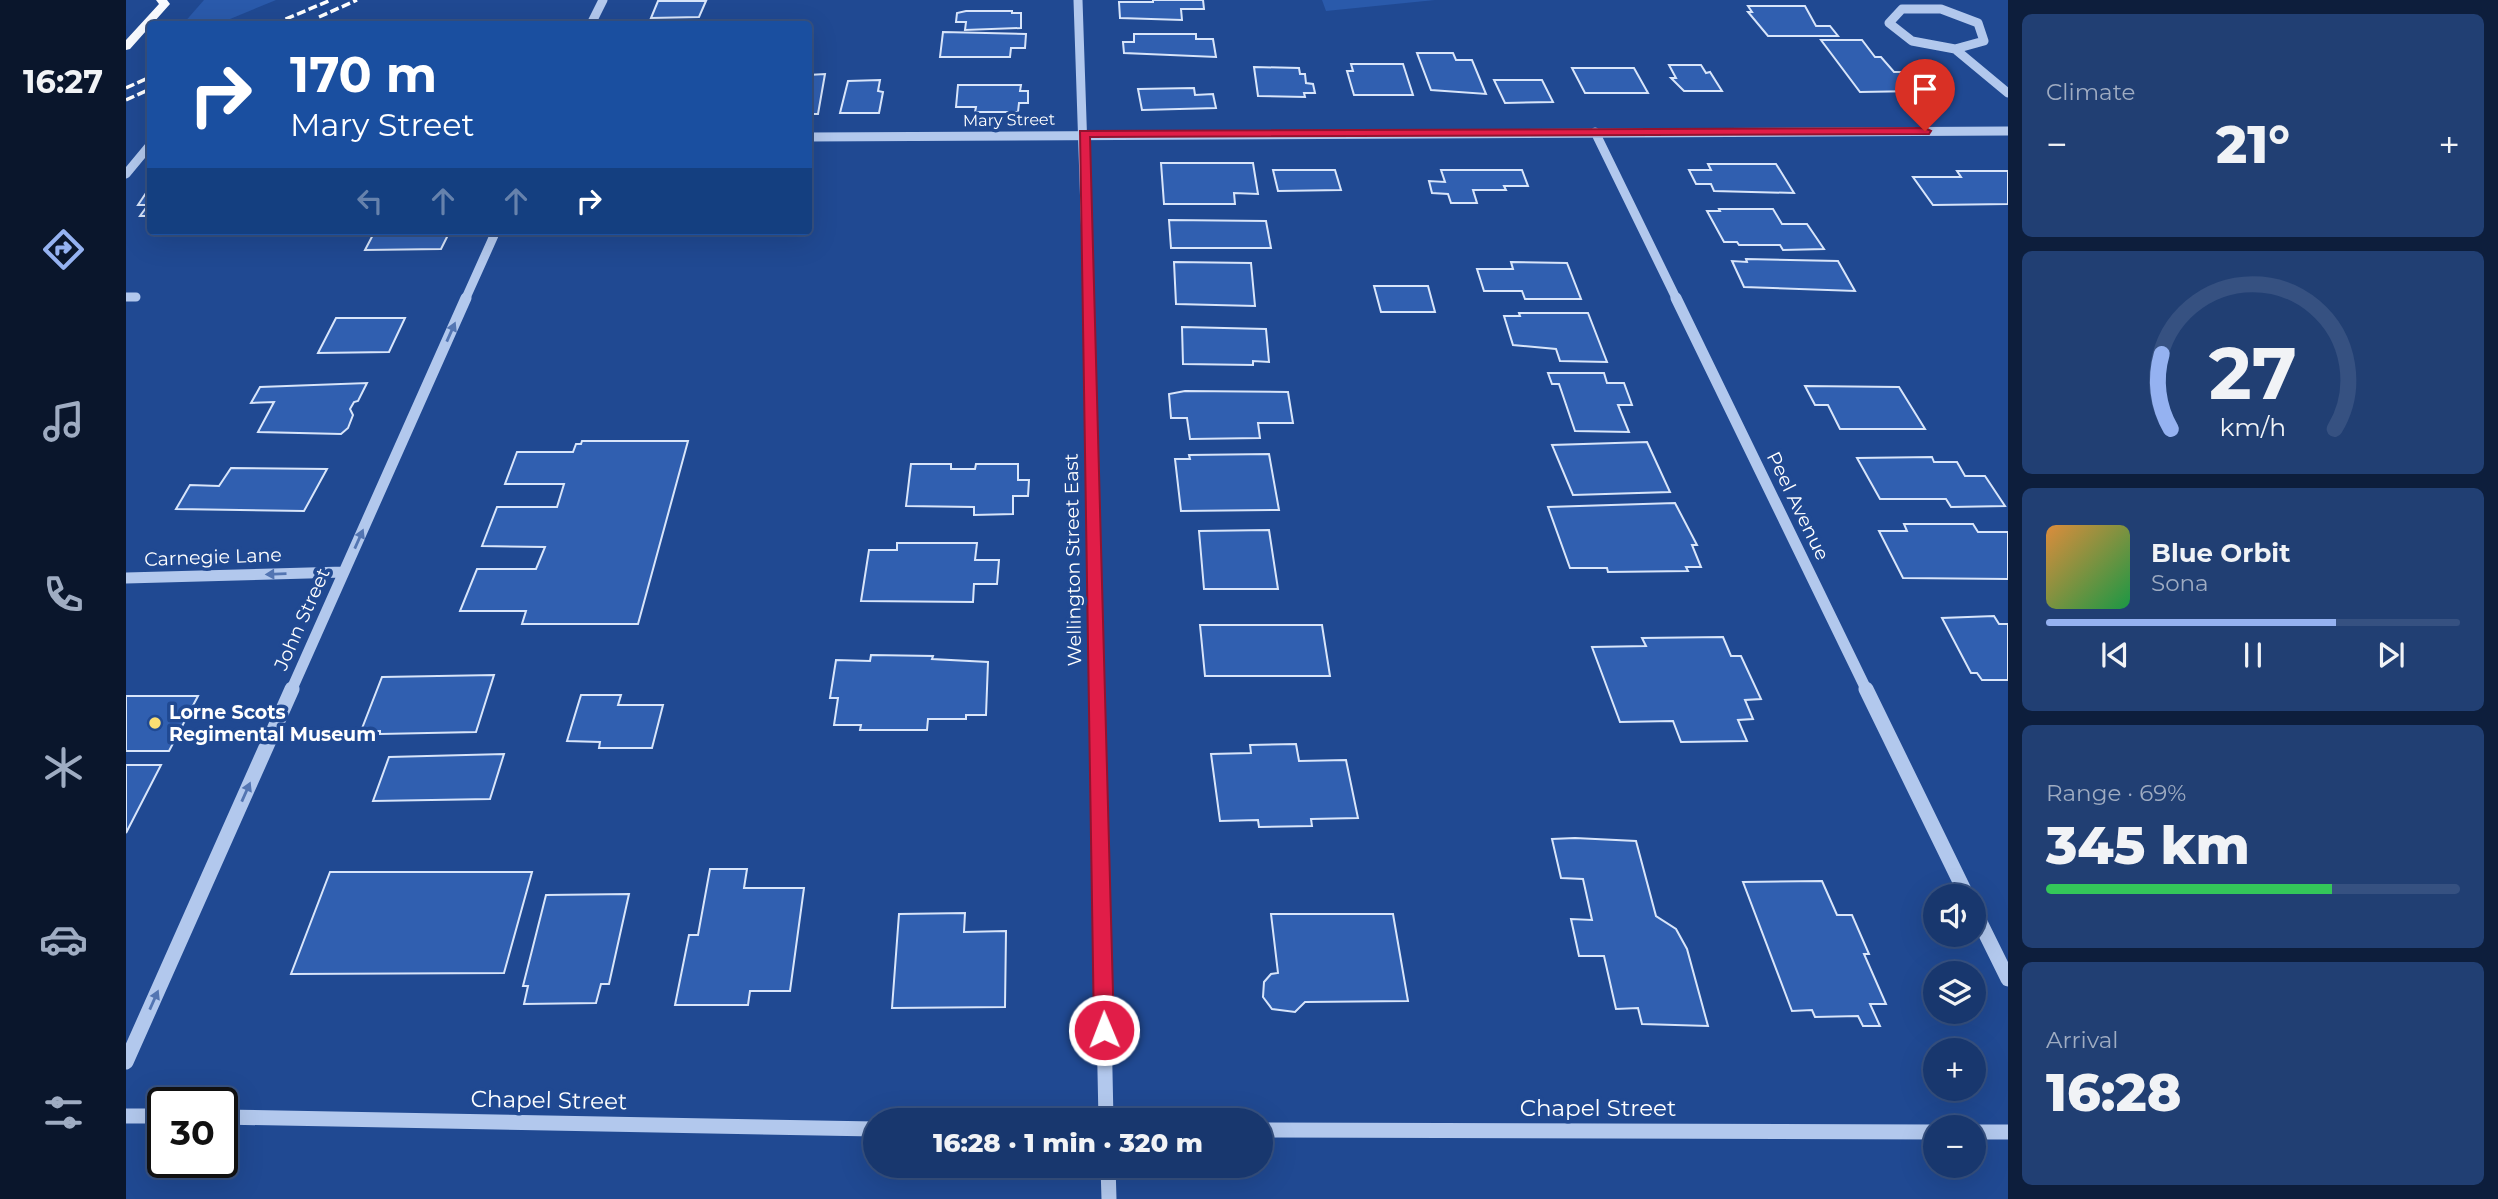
<!DOCTYPE html>
<html lang="en">
<head>
<meta charset="utf-8">
<style>
  :root { --surface:#18376e; --page:#213f73; --text:#f1f3f6; --muted:#9facc2; --line:#365181; --accent:#95b2f1 }
  body { margin:0; font-family:Montserrat,sans-serif; background:var(--page); color:var(--text); height:100vh; display:flex; flex-direction:column; font-size:26px; white-space:nowrap }
  * { box-sizing:border-box; margin:0 }
  p { font-size:23px; color:var(--muted) }
  .icon { flex:none; width:38px; height:38px; fill:none; stroke:currentColor; stroke-width:2; stroke-linecap:round; stroke-linejoin:round }
  .map { position:relative; flex:1; overflow:hidden }
  .panel { display:flex; flex-direction:column; gap:14px; padding:14px; background:#0d1e3c; width:490px }
  .panel>* { flex:none }
  .guide { position:absolute; left:21px; top:21px; width:665px; height:214px; border-radius:7px; box-shadow:0 7px 28px #0002,0 0 0 2px var(--line); background:#1a4fa0; color:#fff; overflow:hidden }
  .tools { position:absolute; left:1797px; top:884px; display:grid; gap:14px }
  .tools a { display:grid; place-items:center; width:63px; height:63px; border-radius:50%; background:var(--surface); box-shadow:0 7px 28px #0002,0 0 0 2px var(--line); font-size:35px }
  .speed { position:absolute; left:21px; top:1087px; display:flex; gap:14px; font-size:35px; font-weight:700; text-align:center }
  .speed>* { display:grid; place-content:center; width:91px; height:91px; border-radius:50%; background:var(--surface); box-shadow:0 7px 28px #0002,0 0 0 2px var(--line); line-height:1 }
  .speed .limit { border:4px solid #111; border-radius:10px; background:#fff; color:#111 }
  .pin { position:absolute; display:grid; place-items:center; width:60px; height:60px; color:#fff; margin:-72px -30px; border-radius:50% 50% 50% 0; rotate:-45deg; box-shadow:0 0 7px #0007 }
  .pin .icon { rotate:45deg }
  .me { position:absolute; width:77px; margin:-38px; rotate:359deg; stroke-linejoin:round; filter:drop-shadow(0 0 5px #0008) }
  .turn { display:flex; align-items:center; gap:24px; height:147px; padding:0 28px; font-size:32px }
  .turn .icon { width:91px; height:91px; stroke-width:2.5 }
  .turn b { display:block; font-size:49px; line-height:60px }
  .lanes { display:flex; align-items:center; height:66px; padding:0 28px; background:#0003; justify-content:center; gap:35px; direction:ltr }
  .lanes .off { opacity:.35 }
  .big { font-size:52px; font-weight:800; line-height:1.1 }
  .panel .card { flex:1; display:flex; flex-direction:column; justify-content:center; gap:10px; min-width:0; padding:0 24px; border-radius:10px; background:var(--page) }
  .panel .dial { align-items:center; gap:0 }
  .dial svg { height:182px; overflow:visible; fill:none; stroke:var(--line); stroke-width:7; stroke-linecap:round; text-anchor:middle }
  .dial text { fill:var(--text); stroke:none }
  .song { display:flex; align-items:center; gap:21px }
  .cover { width:84px; height:84px; border-radius:10px; background:linear-gradient(135deg,hsl(30 70% 55%),hsl(140 70% 35%)) }
  .played { height:7px; border-radius:4px; background:linear-gradient(90deg,var(--accent) 70%,var(--line) 70%) }
  .keys { display:flex; justify-content:space-around; direction:ltr }
  .heat { display:flex; justify-content:space-between; align-items:center; font-size:38px; direction:ltr }
  .charge { height:10px; border-radius:5px; background:linear-gradient(90deg,#34c759 69%,var(--line) 0) }
  .trip { position:absolute; left:737px; top:1108px; width:410px; height:70px; border-radius:35px; background:var(--surface); box-shadow:0 7px 28px #0002,0 0 0 2px var(--line); font-weight:800; line-height:70px; text-align:center }
  main { display:flex; flex:1; min-height:0 }
  .tab-bar { display:flex; flex-direction:column; width:126px; justify-content:space-around; align-items:center; background:#0a162c; color:var(--muted) }
  .tab-bar .icon { width:49px; height:49px }
  .tab-bar .active { color:var(--accent) }
  .tab-bar b { font-size:32px; color:var(--text) }
  .map>svg:first-child { display:block }
  .green { fill:#2a5aab }
  .building { fill:#305fb0; stroke:#d8e5fa; stroke-width:2 }
  .lines { fill:none; stroke-linecap:round; stroke-linejoin:round }
  .minor-far2 { stroke:#b2c8ed; stroke-width:9 }
  .minor-far1 { stroke:#b2c8ed; stroke-width:11 }
  .minor { stroke:#b2c8ed; stroke-width:15 }
  .major { fill:#f9fbff; fill-rule:evenodd }
  .rail { stroke:#fff; stroke-width:3.5; stroke-dasharray:9 3.5; stroke-linecap:butt }
  .oneway { fill:#5375b2 }
  .route { fill:#e11d48; stroke:#92132f; stroke-width:2 }
  .poi-dot { fill:#fbde73; stroke:#204992; stroke-width:2.5 }
  .labels { text-anchor:middle; dominant-baseline:central; stroke-width:7; stroke-linejoin:round; paint-order:stroke }
  .far-street-label { font-size:16px; fill:#fff; stroke:#204992 }
  .street-label { font-size:19px; fill:#fff; stroke:#204992 }
  .poi-label { font-size:19px; font-weight:bold; fill:#fff; stroke:#204992; text-anchor:start }
  .near-street-label { font-size:23px; fill:#fff; stroke:#204992 }
</style>
</head>
<body>
<main>
<nav class="tab-bar">
<b>16:27</b>
<svg class="icon active" aria-label="directions" viewBox="0 0 24 24"><path d="M12 3l9 9-9 9-9-9zM9 14v-3h6M13 9l2 2-2 2"/></svg>
<svg class="icon" aria-label="music" viewBox="0 0 24 24"><path d="M9 18V5l10-2v13"/><circle cx="6" cy="18" r="3"/><circle cx="16" cy="16" r="3"/></svg>
<svg class="icon" aria-label="phone" viewBox="0 0 24 24"><path d="M5 4h4l2 5-3 2q2 4 5 5l2-3 5 2v4C11 20 4 13 5 4z"/></svg>
<svg class="icon" aria-label="climate" viewBox="0 0 24 24"><path d="M12 3v18M4 7l16 10M4 17L20 7"/></svg>
<svg class="icon" aria-label="car" viewBox="0 0 24 24"><path d="M5 17H2v-5l4-1 3-4h7l3 4 3 1v5h-3M9 17h6M6 11h13"/><circle cx="7" cy="17" r="2"/><circle cx="17" cy="17" r="2"/></svg>
<svg class="icon" aria-label="filters" viewBox="0 0 24 24"><path d="M4 7h16M4 17h16"/><circle cx="9" cy="7" r="2"/><circle cx="15" cy="17" r="2"/></svg>
</nav>
<div class="map">
<svg width="1882" height="1199" viewBox="0 0 1882 1199">
  <rect width="100%" height="100%" fill="#204992"/>
  <path class="green" d="M 78,0 L 150,0 L 92,24 L 57,24 Z
    M 1196,0 L 1309,0 L 1200,11 Z"/>
  <path class="building" d="M 1027,0 L 1077,0 L 1078,9 L 1055,9 L 1056,20 L 994,18 L 993,2 L 1027,2 Z
    M 532,1 L 580,1 L 573,17 L 525,18 Z
    M 1622,6 L 1679,6 L 1690,26 L 1704,26 L 1712,36 L 1642,36 L 1622,12 L 1626,12 Z
    M 840,11 L 886,11 L 886,13 L 895,13 L 895,28 L 839,30 L 840,22 L 830,22 L 831,13 Z
    M 817,32 L 900,34 L 899,48 L 885,48 L 884,57 L 814,57 Z
    M 1008,34 L 1070,34 L 1070,39 L 1087,39 L 1090,57 L 998,53 L 997,42 L 1008,42 Z
    M 1695,40 L 1736,40 L 1749,57 L 1755,57 L 1768,72 L 1775,72 L 1791,91 L 1734,92 Z
    M 1291,53 L 1327,53 L 1330,60 L 1346,60 L 1360,94 L 1305,90 Z
    M 1225,64 L 1277,64 L 1287,95 L 1228,95 L 1221,71 L 1227,71 Z
    M 1543,65 L 1575,65 L 1580,73 L 1584,72 L 1596,91 L 1558,91 L 1545,78 L 1550,78 Z
    M 1128,67 L 1173,68 L 1174,74 L 1179,74 L 1180,83 L 1187,84 L 1189,93 L 1178,93 L 1179,97 L 1132,96 Z
    M 1446,68 L 1508,68 L 1522,93 L 1459,93 Z
    M 699,74 L 692,114 L 682,114 L 682,75 Z
    M 754,80 L 752,91 L 757,92 L 753,113 L 714,113 L 722,81 Z
    M 1368,80 L 1416,80 L 1427,102 L 1379,103 Z
    M 832,85 L 895,85 L 894,91 L 902,91 L 902,103 L 893,103 L 892,112 L 849,112 L 850,107 L 830,107 Z
    M 1068,88 L 1069,95 L 1087,94 L 1090,108 L 1016,110 L 1012,89 Z
    M 1035,163 L 1127,163 L 1132,194 L 1108,193 L 1109,204 L 1038,204 Z
    M 1582,164 L 1650,164 L 1668,193 L 1588,191 L 1585,184 L 1570,184 L 1563,170 L 1585,170 Z
    M 1147,170 L 1209,170 L 1215,190 L 1152,191 Z
    M 1315,170 L 1396,170 L 1402,186 L 1378,186 L 1380,190 L 1347,190 L 1351,203 L 1325,203 L 1322,194 L 1306,193 L 1303,181 L 1319,182 Z
    M 1831,171 L 1882,171 L 1882,204 L 1807,205 L 1787,177 L 1835,177 Z
    M 24,187 L 24,216 L 14,216 L 22,205 L 12,205 Z
    M 1593,209 L 1647,209 L 1656,224 L 1681,224 L 1698,249 L 1657,250 L 1654,245 L 1613,245 L 1611,242 L 1598,242 L 1581,211 L 1594,211 Z
    M 1043,220 L 1140,221 L 1145,248 L 1045,248 Z
    M 249,231 L 324,231 L 315,249 L 239,250 Z
    M 1620,259 L 1712,261 L 1729,291 L 1618,287 L 1606,261 L 1621,262 Z
    M 1048,262 L 1125,263 L 1129,306 L 1050,304 Z
    M 1385,262 L 1441,263 L 1455,299 L 1399,299 L 1396,291 L 1358,291 L 1351,269 L 1387,269 Z
    M 1248,286 L 1302,286 L 1309,312 L 1255,312 Z
    M 1393,313 L 1462,313 L 1481,362 L 1434,361 L 1430,349 L 1387,345 L 1378,316 L 1394,316 Z
    M 210,318 L 279,318 L 263,352 L 192,353 Z
    M 1056,327 L 1140,329 L 1143,362 L 1127,361 L 1127,365 L 1057,364 Z
    M 1422,373 L 1478,373 L 1481,383 L 1498,383 L 1506,405 L 1492,405 L 1503,432 L 1449,431 L 1433,384 L 1426,384 Z
    M 241,383 L 232,401 L 228,402 L 224,409 L 227,415 L 222,428 L 215,434 L 132,432 L 148,402 L 125,403 L 134,387 Z
    M 1679,386 L 1773,387 L 1799,429 L 1714,429 L 1702,405 L 1689,405 Z
    M 1059,391 L 1162,392 L 1167,423 L 1132,423 L 1134,438 L 1064,439 L 1061,418 L 1045,418 L 1043,394 Z
    M 456,441 L 562,441 L 512,624 L 396,624 L 400,611 L 334,611 L 351,569 L 410,569 L 419,547 L 356,546 L 371,507 L 431,507 L 438,484 L 379,484 L 391,452 L 447,452 L 450,444 L 455,444 Z
    M 1521,442 L 1544,492 L 1447,495 L 1426,445 Z
    M 1143,454 L 1153,510 L 1055,511 L 1049,459 L 1064,459 L 1063,455 Z
    M 1806,457 L 1808,462 L 1831,462 L 1839,476 L 1859,476 L 1879,506 L 1825,507 L 1820,499 L 1754,499 L 1731,458 Z
    M 785,464 L 825,464 L 825,469 L 849,469 L 850,464 L 892,464 L 892,480 L 903,480 L 902,496 L 887,496 L 887,514 L 848,515 L 848,507 L 780,506 Z
    M 105,468 L 201,469 L 178,511 L 50,509 L 64,485 L 93,486 Z
    M 1549,503 L 1571,545 L 1566,545 L 1575,567 L 1560,567 L 1562,571 L 1482,572 L 1481,568 L 1444,568 L 1422,507 Z
    M 1778,524 L 1847,524 L 1852,532 L 1882,532 L 1882,579 L 1777,578 L 1753,531 L 1781,531 Z
    M 1143,530 L 1152,589 L 1078,589 L 1073,531 Z
    M 771,543 L 851,543 L 849,560 L 873,560 L 871,584 L 848,584 L 847,602 L 735,601 L 743,550 L 771,550 Z
    M 1868,616 L 1873,624 L 1882,624 L 1882,680 L 1856,680 L 1851,673 L 1845,673 L 1816,618 Z
    M 1074,625 L 1196,625 L 1204,676 L 1079,676 Z
    M 1597,637 L 1605,656 L 1615,656 L 1635,699 L 1619,700 L 1627,719 L 1612,720 L 1621,741 L 1555,742 L 1547,721 L 1494,722 L 1466,647 L 1520,646 L 1516,638 Z
    M 745,655 L 807,656 L 806,659 L 862,662 L 860,715 L 840,715 L 840,719 L 802,719 L 801,730 L 734,730 L 735,725 L 708,725 L 712,698 L 704,698 L 710,660 L 744,661 Z
    M 368,675 L 350,732 L 254,734 L 254,731 L 235,731 L 256,677 Z
    M 455,695 L 495,695 L 492,705 L 537,705 L 526,748 L 473,748 L 474,742 L 441,741 Z
    M 0,696 L 72,696 L 43,751 L 0,751 Z
    M 1170,744 L 1173,761 L 1220,760 L 1232,818 L 1185,819 L 1186,826 L 1133,827 L 1132,820 L 1094,821 L 1085,754 L 1125,753 L 1124,745 Z
    M 378,754 L 364,799 L 247,801 L 263,757 Z
    M 0,765 L 35,765 L 0,833 Z
    M 1449,838 L 1510,841 L 1530,916 L 1550,929 L 1561,949 L 1582,1026 L 1516,1024 L 1512,1008 L 1490,1009 L 1478,956 L 1453,956 L 1445,919 L 1466,920 L 1457,879 L 1435,878 L 1426,839 Z
    M 584,869 L 621,869 L 618,888 L 678,888 L 664,991 L 624,991 L 622,1005 L 549,1005 L 563,935 L 572,935 Z
    M 204,872 L 406,872 L 378,973 L 165,974 Z
    M 1696,881 L 1711,915 L 1726,915 L 1743,954 L 1738,954 L 1760,1004 L 1744,1004 L 1754,1026 L 1737,1026 L 1732,1016 L 1689,1017 L 1686,1010 L 1666,1011 L 1617,882 Z
    M 503,894 L 483,984 L 475,984 L 470,1003 L 398,1004 L 402,986 L 397,986 L 420,895 Z
    M 839,913 L 838,932 L 880,931 L 879,1007 L 766,1008 L 773,914 Z
    M 1145,914 L 1267,914 L 1282,1001 L 1179,1002 L 1169,1012 L 1146,1009 L 1137,997 L 1138,982 L 1145,974 L 1152,973 Z"/>
  <g class="lines">
    <path class="minor-far2" d="M 952,0 L 962,300
      M 1776,9 L 1815,9 L 1852,23 L 1858,41 L 1829,49 L 1786,41 L 1763,23 Z
      M 465,24 L 477,0
      M 1829,49 L 1882,93
      M 1469,132 L 1551,300
      M 682,137 L 1882,131
      M 0,174 L 24,145
      M 0,297 L 10,297
      M 339,300 L 370,231"/>
    <path class="minor-far1" d="M 962,298 L 971,691
      M 1550,298 L 1741,691
      M 0,578 L 218,572
      M 165,691 L 340,298"/>
    <path class="minor" d="M 971,689 L 980,1120
      M 1740,689 L 1841,896
      M 1848,910 L 1882,979
      M 0,1062 L 166,689
      M 0,1116 L 37,1116
      M 96,1117 L 749,1129
      M 1134,1130 L 1810,1132
      M 1848,1132 L 1882,1132
      M 982,1166 L 983,1199"/>
    <path class="major" d="M 30,0 L 41,0 L 44,4 L 4,49 L 0,50 L 0,40 L 33,4 Z"/>
    <path class="rail" d="M 193,17 L 231,0
      M 148,24 L 205,0
      M 0,88 L 24,77
      M 0,100 L 24,89"/>
  </g>
  <defs><path id="oneway-solid" d="M-6-.8H1V-3.2L6.5 0L1 3.2V.8H-6Z" transform="scale(1.75)"/></defs>
  <g class="oneway">
    <use href="#oneway-solid" transform="translate(325 332) rotate(-66)"/>
    <use href="#oneway-solid" transform="translate(233 539) rotate(-66)"/>
    <use href="#oneway-solid" transform="translate(150 574) rotate(178)"/>
    <use href="#oneway-solid" transform="translate(120 792) rotate(-66)"/>
    <use href="#oneway-solid" transform="translate(28 1000) rotate(-66)"/>
  </g>
  <path class="route" d="M 1799,128 L 1805,131 L 1803,134 L 964,137 L 988,1030 L 985,1036 L 978,1039 L 971,1036 L 968,1030 L 954,131 Z"/>
  <circle class="poi-dot" cx="29" cy="723" r="7"/>
  <g class="labels">
    <g class="far-street-label">
      <text transform="translate(883 120) rotate(-1)">Mary Street</text>
    </g>
    <g class="street-label">
      <text transform="translate(1672 506) rotate(64)">Peel Avenue</text>
      <text transform="translate(87 557) rotate(-2)">Carnegie Lane</text>
      <text transform="translate(947 560) rotate(-91)">Wellington Street East</text>
      <text transform="translate(176 619) rotate(-66)">John Street</text>
    </g>
    <g class="poi-label">
      <text x="43" y="712">Lorne Scots<tspan x="43" dy="22">Regimental Museum</tspan></text>
    </g>
    <g class="near-street-label">
      <text transform="translate(423 1100) rotate(1)">Chapel Street</text>
      <text x="1472" y="1108">Chapel Street</text>
    </g>
  </g>
</svg>
<div class="tools">
<a><svg class="icon" aria-label="sound" viewBox="0 0 24 24"><path d="M4 9h4l5-4v14l-5-4H4zM17 9q2 3 0 6"/></svg></a>
<a><svg class="icon" aria-label="layers" viewBox="0 0 24 24"><path d="M12 4l9 5-9 5-9-5zM3 14l9 5 9-5"/></svg></a>
<a>+</a>
<a>−</a>
</div>
<div class="speed"><div class="limit">30</div></div>
<div class="pin" style="left:1799px;top:131px;background:#d93025"><svg class="icon" aria-label="arrive" viewBox="0 0 24 24"><path d="M6 21V4h12l-3 4 3 4H6"/></svg></div>
<svg class="me" style="left:978px;top:1030px" viewBox="-20 -20 40 40"><circle r="17" fill="#e11d48" stroke="#fff" stroke-width="3"/><path d="M0-11L8 9 0 5-8 9z" fill="#fff"/></svg>
<div class="trip">16:28 · 1 min · 320 m</div>
<div class="guide">
<div class="turn"><svg class="icon" aria-label="right" viewBox="0 0 24 24"><path d="M7 20v-9h11M14 6l5 5-5 5"/></svg><div><b>170 m</b>Mary Street</div></div>
<div class="lanes"><svg class="icon off" aria-label="left" viewBox="0 0 24 24"><path d="M17 20v-9H6M10 6l-5 5 5 5"/></svg><svg class="icon off" aria-label="ahead" viewBox="0 0 24 24"><path d="M12 20V5M6 11l6-6 6 6"/></svg><svg class="icon off" aria-label="ahead" viewBox="0 0 24 24"><path d="M12 20V5M6 11l6-6 6 6"/></svg><svg class="icon" aria-label="right" viewBox="0 0 24 24"><path d="M7 20v-9h11M14 6l5 5-5 5"/></svg></div>
</div>
</div>
<section class="panel">
<div class="card"><p>Climate</p>
<div class="heat"><a>−</a><b class="big">21°</b><a>+</a></div>
</div>
<div class="card dial"><svg viewBox="0 0 100 80">
<path d="M14 69A42 42 0 1 1 86 69"/>
<path d="M14 69A42 42 0 0 1 10 36" stroke="#95b2f1"/>
<text x="50" y="56" font-size="32" font-weight="700">27</text>
<text x="50" y="72" font-size="11">km/h</text>
</svg></div>
<div class="card">
<div class="song"><i class="cover"></i><div><b>Blue Orbit</b><p>Sona</p></div></div>
<div class="played"></div>
<div class="keys"><svg class="icon" aria-label="previous" viewBox="0 0 24 24"><path d="M18 5L8 12l10 7zM5 5v14"/></svg><svg class="icon" aria-label="pause" viewBox="0 0 24 24"><path d="M8 5v14M16 5v14"/></svg><svg class="icon" aria-label="next" viewBox="0 0 24 24"><path d="M6 5l10 7-10 7zM19 5v14"/></svg></div>
</div>
<div class="card"><p>Range · 69%</p><b class="big">345 km</b><div class="charge"></div></div>
<div class="card"><p>Arrival</p><b class="big">16:28</b></div>
</section>
</main>
</body>
</html>
